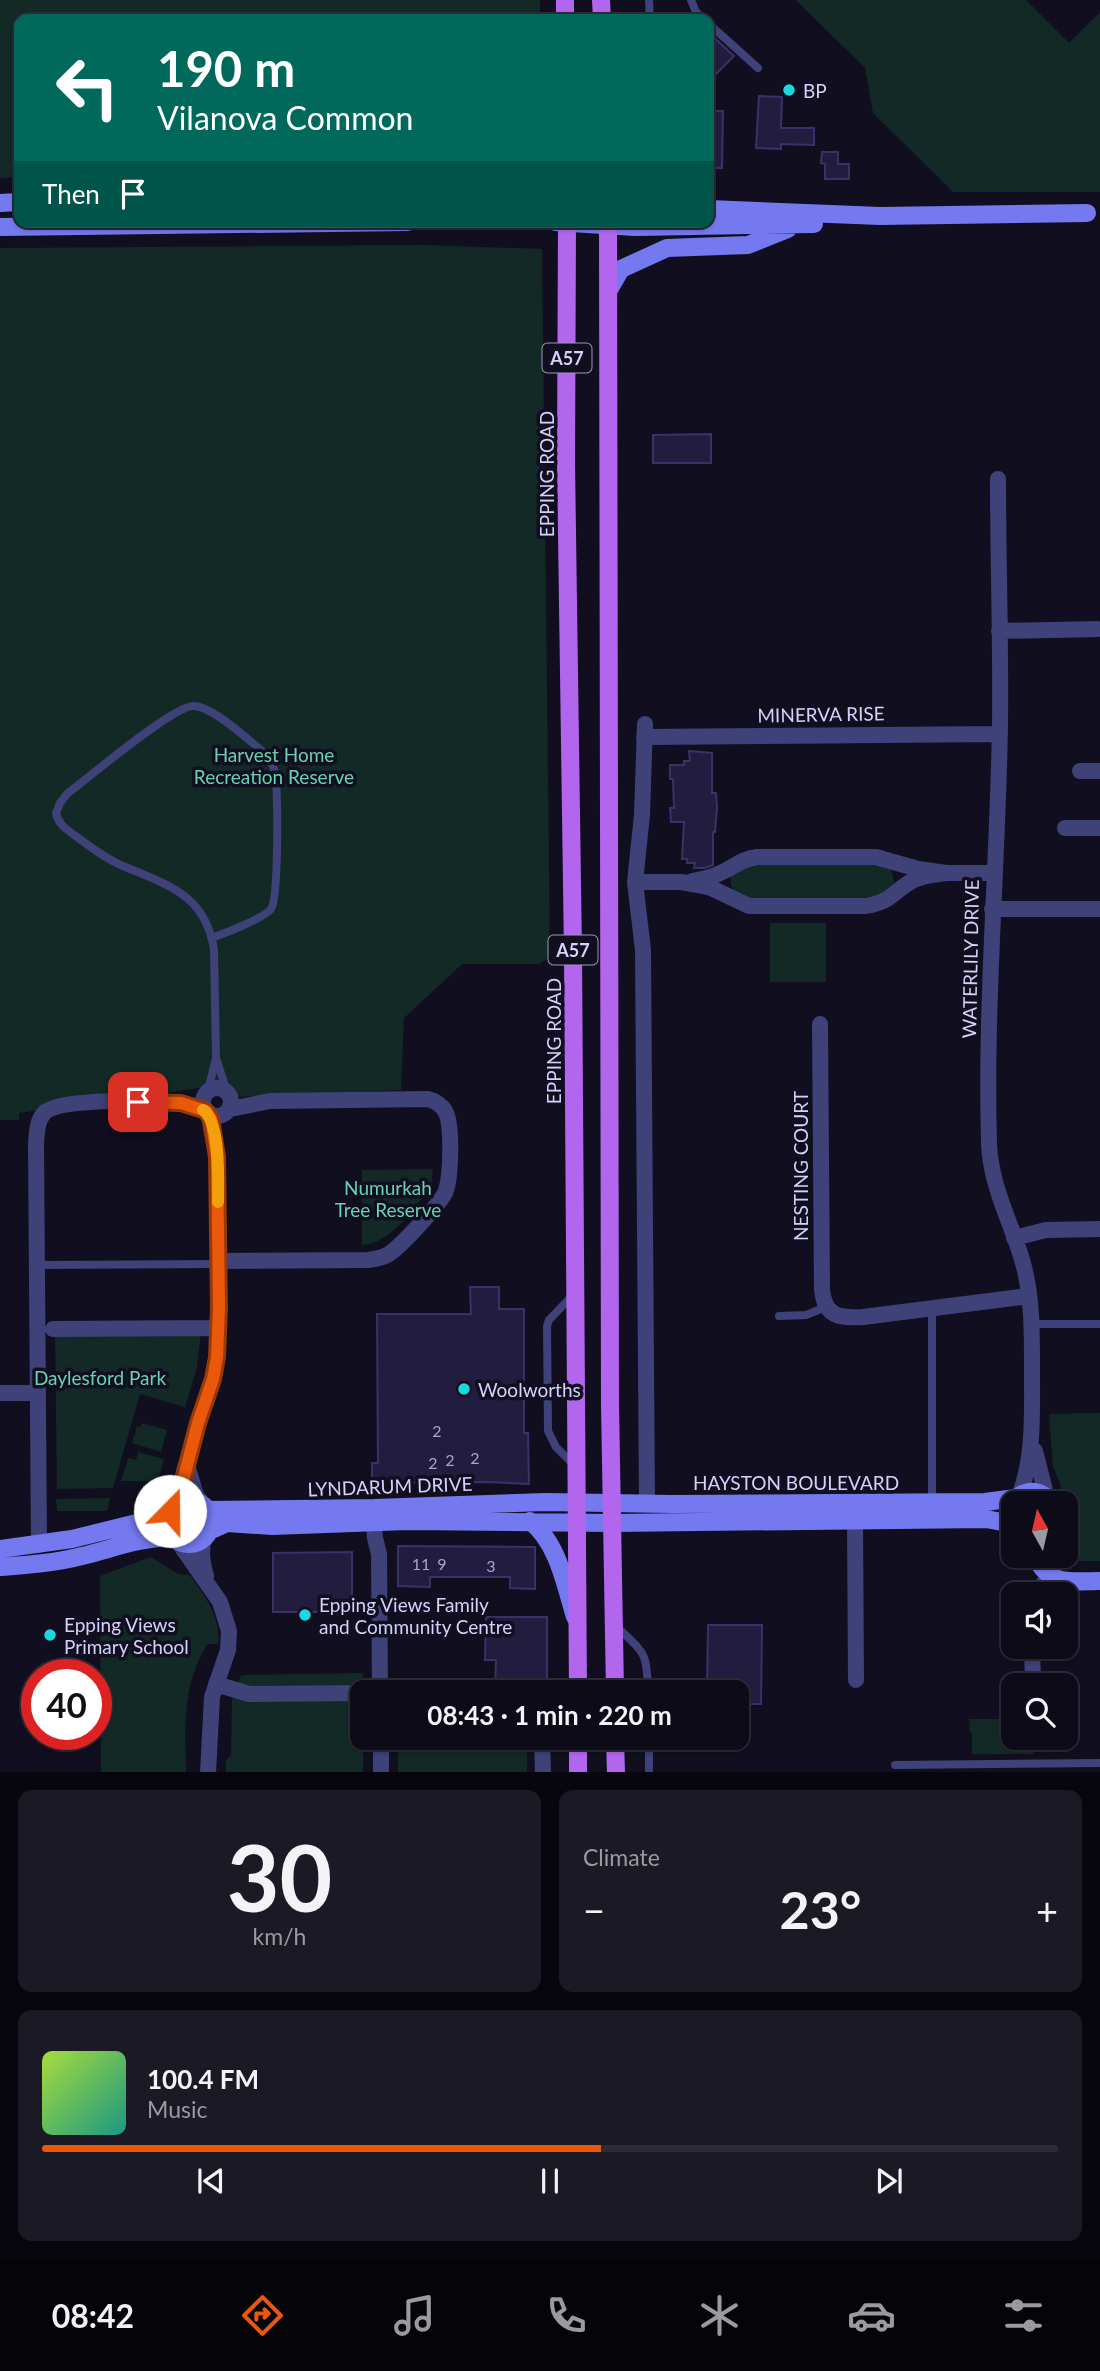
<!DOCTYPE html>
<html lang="en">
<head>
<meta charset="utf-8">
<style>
  :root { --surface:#0d0b17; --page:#1b1924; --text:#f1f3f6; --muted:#9a9ba1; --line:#2d2b36; --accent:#ea580c }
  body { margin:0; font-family:Lato,sans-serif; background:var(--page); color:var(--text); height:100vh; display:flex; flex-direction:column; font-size:26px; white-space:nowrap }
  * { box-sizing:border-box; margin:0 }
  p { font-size:23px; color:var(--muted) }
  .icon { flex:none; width:38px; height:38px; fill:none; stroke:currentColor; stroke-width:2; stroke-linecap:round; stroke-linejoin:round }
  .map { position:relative; height:1772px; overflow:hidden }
  .drawer { display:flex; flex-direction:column; gap:18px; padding:18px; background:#07060d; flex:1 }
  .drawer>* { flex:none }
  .guide { position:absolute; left:14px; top:14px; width:700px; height:214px; border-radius:14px; box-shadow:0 2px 5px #0004,0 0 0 2px var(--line); background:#00695c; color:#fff; overflow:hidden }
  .needle { width:46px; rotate:352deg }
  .buttons { position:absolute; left:1001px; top:1491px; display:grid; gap:14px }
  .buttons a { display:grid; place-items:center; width:77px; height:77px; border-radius:14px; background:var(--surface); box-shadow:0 2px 5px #0004,0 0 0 2px var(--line); font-size:35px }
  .speed { position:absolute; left:21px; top:1659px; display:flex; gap:14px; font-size:35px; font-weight:700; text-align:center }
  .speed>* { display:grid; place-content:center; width:91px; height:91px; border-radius:50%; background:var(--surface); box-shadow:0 2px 5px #0004,0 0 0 2px var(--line); line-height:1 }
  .speed .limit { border:10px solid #d22; background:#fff; color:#111 }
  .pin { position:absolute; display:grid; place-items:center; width:60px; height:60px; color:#fff; margin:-30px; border-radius:14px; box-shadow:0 4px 10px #0006 }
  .me { position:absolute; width:77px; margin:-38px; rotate:22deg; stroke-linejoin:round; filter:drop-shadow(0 0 5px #0008) }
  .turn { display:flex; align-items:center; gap:24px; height:147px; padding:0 28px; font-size:32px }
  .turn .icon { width:91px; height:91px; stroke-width:2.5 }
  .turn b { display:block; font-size:49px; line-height:60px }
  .then { display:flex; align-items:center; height:66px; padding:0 28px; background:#0003; gap:14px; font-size:26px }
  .big { font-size:52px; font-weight:700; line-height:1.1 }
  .drawer .card { flex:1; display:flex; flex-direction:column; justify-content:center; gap:10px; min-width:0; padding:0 24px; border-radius:14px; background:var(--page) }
  .drawer .dial { align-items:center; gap:0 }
  .dial b { font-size:91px; line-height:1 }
  .song { display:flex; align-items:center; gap:21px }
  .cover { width:84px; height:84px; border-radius:10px; background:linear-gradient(135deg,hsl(80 70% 55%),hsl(170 70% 35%)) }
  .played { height:7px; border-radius:4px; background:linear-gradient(90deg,var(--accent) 55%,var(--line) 55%) }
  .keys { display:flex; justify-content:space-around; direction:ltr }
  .heat { display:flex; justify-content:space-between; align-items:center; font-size:38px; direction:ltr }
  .drawer .tiles { flex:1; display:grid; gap:18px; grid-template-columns:1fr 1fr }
  .card:last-child { grid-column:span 2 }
  .trip { position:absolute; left:350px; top:1680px; width:399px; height:70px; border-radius:14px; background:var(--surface); box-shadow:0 2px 5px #0004,0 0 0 2px var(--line); font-weight:700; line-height:70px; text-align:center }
  .menu { display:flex; height:112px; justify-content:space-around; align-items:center; background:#050409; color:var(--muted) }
  .menu .icon { width:49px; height:49px }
  .menu .active { color:var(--accent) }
  .menu b { font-size:32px; color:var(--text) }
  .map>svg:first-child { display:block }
  .green { fill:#132926 }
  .building { fill:#221d3e; stroke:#393268; stroke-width:2 }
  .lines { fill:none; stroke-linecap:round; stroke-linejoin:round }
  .lane { stroke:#3f4179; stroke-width:8 }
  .street { stroke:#3f4179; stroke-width:16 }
  .secondary { stroke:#7479f0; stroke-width:18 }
  .primary { stroke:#b266ee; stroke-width:18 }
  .route-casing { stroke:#983908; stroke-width:18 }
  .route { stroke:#ea580c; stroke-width:12 }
  .slow { stroke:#f59e0b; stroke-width:12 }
  .poi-dot { fill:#19d8e0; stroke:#110f1f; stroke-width:2.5 }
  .labels { text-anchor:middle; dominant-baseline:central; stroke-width:7; stroke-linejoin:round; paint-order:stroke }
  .number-label { font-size:16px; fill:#a8a5cb }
  .shield { fill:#110f1f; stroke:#9a98b8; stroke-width:2 }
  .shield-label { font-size:18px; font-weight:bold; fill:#d4d2fa }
  .poi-label { font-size:19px; fill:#d4d2fa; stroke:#110f1f; text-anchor:start }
  .street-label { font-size:19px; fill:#d4d2fa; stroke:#110f1f }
  .park-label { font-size:19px; fill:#67d2b0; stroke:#110f1f }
</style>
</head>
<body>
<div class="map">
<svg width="1100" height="1773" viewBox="0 0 1100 1773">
  <rect width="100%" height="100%" fill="#110f1f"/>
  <path class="green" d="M 0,0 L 540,0 L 540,19 L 19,19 L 19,177 L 0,178 Z
    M 796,0 L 1026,0 L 1069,43 L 1100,12 L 1100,192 L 953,192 L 873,113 L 865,68 Z
    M 422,245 L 542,249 L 550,957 L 539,964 L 462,964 L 404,1018 L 401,1090 L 233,1097 L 226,1088 L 200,1088 L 19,1113 L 19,1120 L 0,1120 L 0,248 Z
    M 871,862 L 891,869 L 894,881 L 893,887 L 871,900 L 753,901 C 739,896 729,893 731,875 L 743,864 Z
    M 826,923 L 826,982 L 770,982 L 770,923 Z
    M 433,1169 L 431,1186 L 427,1193 C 409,1213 391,1243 362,1245 L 362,1170 Z
    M 55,1331 L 201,1331 L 197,1367 L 185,1407 L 140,1394 L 113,1488 L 57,1489 Z
    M 1100,1413 L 1100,1561 L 1072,1561 L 1069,1508 L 1053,1466 L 1049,1414 Z
    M 142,1423 L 167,1430 L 161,1452 L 132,1443 L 137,1426 L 141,1427 Z
    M 138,1452 L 164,1459 L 158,1481 L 121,1481 L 128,1458 L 136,1460 Z
    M 110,1498 L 107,1511 L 57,1511 L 56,1499 Z
    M 151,1557 L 178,1574 L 190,1575 C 205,1597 221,1616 218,1644 L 208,1644 C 182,1682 185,1728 186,1772 L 101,1772 L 100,1576 Z
    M 363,1673 L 363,1772 L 226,1772 L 226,1760 L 231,1755 L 232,1700 L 241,1675 Z
    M 1007,1692 L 1013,1692 L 1013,1738 L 1034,1738 L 1034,1754 L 972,1754 L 972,1732 L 970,1732 L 969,1719 L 1007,1719 Z
    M 522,1739 L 527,1744 L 527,1772 L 398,1772 L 398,1747 L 404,1740 Z"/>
  <path class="building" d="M 709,33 L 734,56 L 709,81 Z
    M 759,96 L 782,97 L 781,128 L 814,128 L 814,145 L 781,144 L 781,149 L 756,148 Z
    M 709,111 L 723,111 L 722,168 L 709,168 Z
    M 822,152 L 838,152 L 838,164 L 849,164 L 849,179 L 825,179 L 825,164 L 821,163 Z
    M 711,434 L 711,463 L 653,463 L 653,435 Z
    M 689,751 L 712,753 L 712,793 L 716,793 L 717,807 L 715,832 L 713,832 L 713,865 L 705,868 L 694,868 L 695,863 L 687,863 L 687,859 L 682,859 L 684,822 L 671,822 L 670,808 L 674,808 L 673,779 L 670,779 L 670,765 L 684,765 L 684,761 L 690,761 Z
    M 470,1287 L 499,1287 L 499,1309 L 524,1309 L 524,1433 L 528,1433 L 529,1484 L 488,1482 L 372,1483 L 372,1463 L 378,1463 L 377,1314 L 471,1314 Z
    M 398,1546 L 535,1547 L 535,1589 L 510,1588 L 510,1577 L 430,1577 L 430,1587 L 398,1586 Z
    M 352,1552 L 352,1612 L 273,1612 L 273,1553 Z
    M 486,1617 L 547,1617 L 547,1692 L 495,1692 L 496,1660 L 485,1660 Z
    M 708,1625 L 762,1625 L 761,1704 L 737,1704 L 737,1692 L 707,1692 Z"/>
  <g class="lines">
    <path class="lane" d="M 649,0 L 650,19
      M 691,0 L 696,12 L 704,19
      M 709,24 L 758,68
      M 217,1061 L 227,1092
      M 208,1091 L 216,1058 L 214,950 C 206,895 168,885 123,866 C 106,859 92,848 77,837 C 68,830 58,825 56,813 L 60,803 L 67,794 C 87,779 175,704 194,706 C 213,707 246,738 261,750 C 268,757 273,763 275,773 C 278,791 279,897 271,909 C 263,919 225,933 212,938
      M 37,1265 L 218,1264
      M 572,1296 L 549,1320 L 547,1326 L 548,1431 L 556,1447 L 575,1466
      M 779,1316 L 806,1315 L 826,1307
      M 1032,1324 L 1100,1324
      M 932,1501 L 932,1308
      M 616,1626 C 645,1654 647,1651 648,1692
      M 649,1738 L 649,1773
      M 895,1765 L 1100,1763"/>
    <path class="street" d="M 998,479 C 998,560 1001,642 1000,723 C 998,863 985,1002 989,1142 C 990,1182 1008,1216 1020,1253 C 1033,1292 1032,1334 1032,1374 C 1032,1415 1034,1455 1020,1494
      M 999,631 L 1097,629
      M 645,724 L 642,815 L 635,882 L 643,950 L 647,1504
      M 644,737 L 999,734
      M 1080,771 L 1100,771
      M 1065,828 L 1100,828
      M 692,881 C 702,879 711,878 720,873 C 734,867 741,859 757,857 L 876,857 L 918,869 L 946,873 L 993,873
      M 635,882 L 681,882 L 709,887 L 749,906 L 866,906 C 893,901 892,892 912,881 C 922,875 934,875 946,873
      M 992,909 L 1100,909
      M 820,1024 L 822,1290 C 825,1317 839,1318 863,1317 L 1029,1296
      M203 1102a14 14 0 1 1 28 0a14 14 0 1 1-28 0Z
      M 1014,1238 L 1046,1230 L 1100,1229
      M 219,1261 L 368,1260 C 376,1259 383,1258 389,1254 C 402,1245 438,1206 445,1193 C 451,1179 453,1124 445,1111 C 441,1104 435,1101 428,1099 L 270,1101 L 230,1109
      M 53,1329 L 219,1328
      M 0,1393 L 37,1393
      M 1035,1451 L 1047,1498
      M 188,1468 L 196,1495 L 204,1506
      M 174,1506 L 198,1423 L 213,1379 L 217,1357 L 219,1308 L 217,1157 L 208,1113
      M 855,1520 L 856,1680
      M 374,1524 L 375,1538 L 379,1554 L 380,1692
      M 205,1536 C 200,1551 202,1561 206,1576
      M 176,1539 L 220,1602 L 229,1631 L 228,1650 L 212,1697 L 208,1773
      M 39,1545 L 36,1143 C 37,1132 37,1120 45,1112 C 62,1098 156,1100 180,1103 C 189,1104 198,1107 206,1111
      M 1036,1594 L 1049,1576
      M 1032,1647 L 1033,1681
      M 1009,1682 L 1049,1681
      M 216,1684 L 249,1694 L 362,1693
      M 381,1738 L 381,1773
      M 542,1738 L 543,1773"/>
    <path class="secondary" d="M 0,203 L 19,202
      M 709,209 L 880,216 L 1087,213
      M 555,222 L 635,227 L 814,224
      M 0,227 L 408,222
      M 610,288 L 621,269 L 667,248 L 748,245 L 788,229
      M167 1522a22 22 0 1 1 44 0a22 22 0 1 1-44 0Z
      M 1012,1508 L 1016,1498 C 1029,1488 1042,1490 1051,1503
      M 207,1510 L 374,1508 L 546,1502 L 672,1504 L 985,1502 L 1016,1498
      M 530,1521 C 558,1543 565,1584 575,1617
      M 209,1531 L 227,1523 L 272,1526 L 407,1521 L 612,1523 L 986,1519 L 1013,1524
      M 0,1549 L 72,1539 L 145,1521 L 170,1511
      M 1035,1556 C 1050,1587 1070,1581 1100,1581
      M 0,1567 C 27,1565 55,1563 82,1556 C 115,1548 138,1538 173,1537"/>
    <path class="primary" d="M 565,0 L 565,19
      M 601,0 L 602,19
      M 567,222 L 566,463 L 573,953 L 578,1692
      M 608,222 L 610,1404 L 615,1692
      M 578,1738 L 578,1773
      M 615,1738 L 616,1773"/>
  </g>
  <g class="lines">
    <defs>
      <path id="route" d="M 138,1102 L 181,1103 L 206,1111 L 211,1119 L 217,1157 L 219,1308 L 217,1357 L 213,1379 L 198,1423 L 179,1496 L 170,1511"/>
    </defs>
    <use href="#route" class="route-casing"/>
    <use href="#route" class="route"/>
    <path class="slow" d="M 203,1110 C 221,1122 218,1182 218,1202"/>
  </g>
  <g class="poi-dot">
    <circle cx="789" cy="90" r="7"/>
    <circle cx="464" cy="1389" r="7"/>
    <circle cx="305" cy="1615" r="7"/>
    <circle cx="50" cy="1635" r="7"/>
  </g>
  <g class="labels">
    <g class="number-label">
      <text x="437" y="1430">2</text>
      <text x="475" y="1457">2</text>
      <text x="450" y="1459">2</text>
      <text x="433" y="1462">2</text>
      <text x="421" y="1563">11</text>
      <text x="442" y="1563">9</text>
      <text x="491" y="1565">3</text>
    </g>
    <g class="shield">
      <rect x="542.5" y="343.5" width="49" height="29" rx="5"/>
      <rect x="548.5" y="935.5" width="49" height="29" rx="5"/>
    </g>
    <g class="shield-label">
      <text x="567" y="358">A57</text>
      <text x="573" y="950">A57</text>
    </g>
    <g class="poi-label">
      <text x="803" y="90">BP</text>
      <text x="478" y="1389">Woolworths</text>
      <text x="319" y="1604">Epping Views Family<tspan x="319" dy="22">and Community Centre</tspan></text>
      <text x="64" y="1624">Epping Views<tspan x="64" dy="22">Primary School</tspan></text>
    </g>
    <g class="street-label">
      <text transform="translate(546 474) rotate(-90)">EPPING ROAD</text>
      <text transform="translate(821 714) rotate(-1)">MINERVA RISE</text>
      <text transform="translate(970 959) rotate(-89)">WATERLILY DRIVE</text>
      <text transform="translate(553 1041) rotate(-90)">EPPING ROAD</text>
      <text transform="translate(800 1166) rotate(-90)">NESTING COURT</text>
      <text x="796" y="1482">HAYSTON BOULEVARD</text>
      <text transform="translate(390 1486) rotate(-2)">LYNDARUM DRIVE</text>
    </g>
    <g class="park-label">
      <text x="274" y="754">Harvest Home<tspan x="274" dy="22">Recreation Reserve</tspan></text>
      <text x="388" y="1187">Numurkah<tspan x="388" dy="22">Tree Reserve</tspan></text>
      <text x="100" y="1377">Daylesford Park</text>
    </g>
  </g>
</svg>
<div class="buttons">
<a><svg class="needle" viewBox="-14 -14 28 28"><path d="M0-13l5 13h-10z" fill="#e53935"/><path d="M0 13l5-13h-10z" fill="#9a9ba1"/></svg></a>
<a><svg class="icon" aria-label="sound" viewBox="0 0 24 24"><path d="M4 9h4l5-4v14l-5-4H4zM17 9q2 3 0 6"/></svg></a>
<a><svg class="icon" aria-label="search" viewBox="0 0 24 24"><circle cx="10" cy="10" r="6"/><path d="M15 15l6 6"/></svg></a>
</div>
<div class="speed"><div class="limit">40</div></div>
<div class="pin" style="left:138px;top:1102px;background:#d93025"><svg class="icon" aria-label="arrive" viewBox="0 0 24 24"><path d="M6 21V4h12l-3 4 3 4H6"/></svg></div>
<svg class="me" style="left:170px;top:1511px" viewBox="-20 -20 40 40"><circle r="19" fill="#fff"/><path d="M0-13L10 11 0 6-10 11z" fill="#ea580c"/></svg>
<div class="trip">08:43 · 1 min · 220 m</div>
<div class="guide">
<div class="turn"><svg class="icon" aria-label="left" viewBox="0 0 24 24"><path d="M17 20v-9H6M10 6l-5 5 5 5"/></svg><div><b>190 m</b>Vilanova Common</div></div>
<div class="then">Then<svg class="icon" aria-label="arrive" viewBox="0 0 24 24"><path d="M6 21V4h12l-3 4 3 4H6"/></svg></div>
</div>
</div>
<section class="drawer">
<div class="tiles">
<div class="card dial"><b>30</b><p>km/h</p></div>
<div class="card"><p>Climate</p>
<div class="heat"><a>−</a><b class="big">23°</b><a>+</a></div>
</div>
<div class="card">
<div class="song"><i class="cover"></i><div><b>100.4 FM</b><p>Music</p></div></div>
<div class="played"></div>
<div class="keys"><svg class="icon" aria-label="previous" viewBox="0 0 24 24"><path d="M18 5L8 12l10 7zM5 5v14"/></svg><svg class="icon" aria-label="pause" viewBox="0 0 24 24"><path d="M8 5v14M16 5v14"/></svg><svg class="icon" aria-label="next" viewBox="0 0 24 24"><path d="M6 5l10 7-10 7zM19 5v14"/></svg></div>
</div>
</div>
</section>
<nav class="menu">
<b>08:42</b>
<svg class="icon active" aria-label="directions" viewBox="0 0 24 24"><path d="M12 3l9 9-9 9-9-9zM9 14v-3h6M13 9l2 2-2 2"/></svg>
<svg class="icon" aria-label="music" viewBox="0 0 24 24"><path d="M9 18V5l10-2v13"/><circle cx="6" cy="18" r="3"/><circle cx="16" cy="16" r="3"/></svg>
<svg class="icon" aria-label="phone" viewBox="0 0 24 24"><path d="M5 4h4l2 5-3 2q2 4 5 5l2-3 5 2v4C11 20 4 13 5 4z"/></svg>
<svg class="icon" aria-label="climate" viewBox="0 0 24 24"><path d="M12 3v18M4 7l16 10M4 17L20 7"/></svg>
<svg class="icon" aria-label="car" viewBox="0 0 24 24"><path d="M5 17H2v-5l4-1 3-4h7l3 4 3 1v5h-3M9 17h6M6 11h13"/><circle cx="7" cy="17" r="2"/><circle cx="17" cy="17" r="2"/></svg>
<svg class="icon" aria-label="filters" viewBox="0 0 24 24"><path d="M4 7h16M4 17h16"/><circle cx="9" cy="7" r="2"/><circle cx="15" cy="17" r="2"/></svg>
</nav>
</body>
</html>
